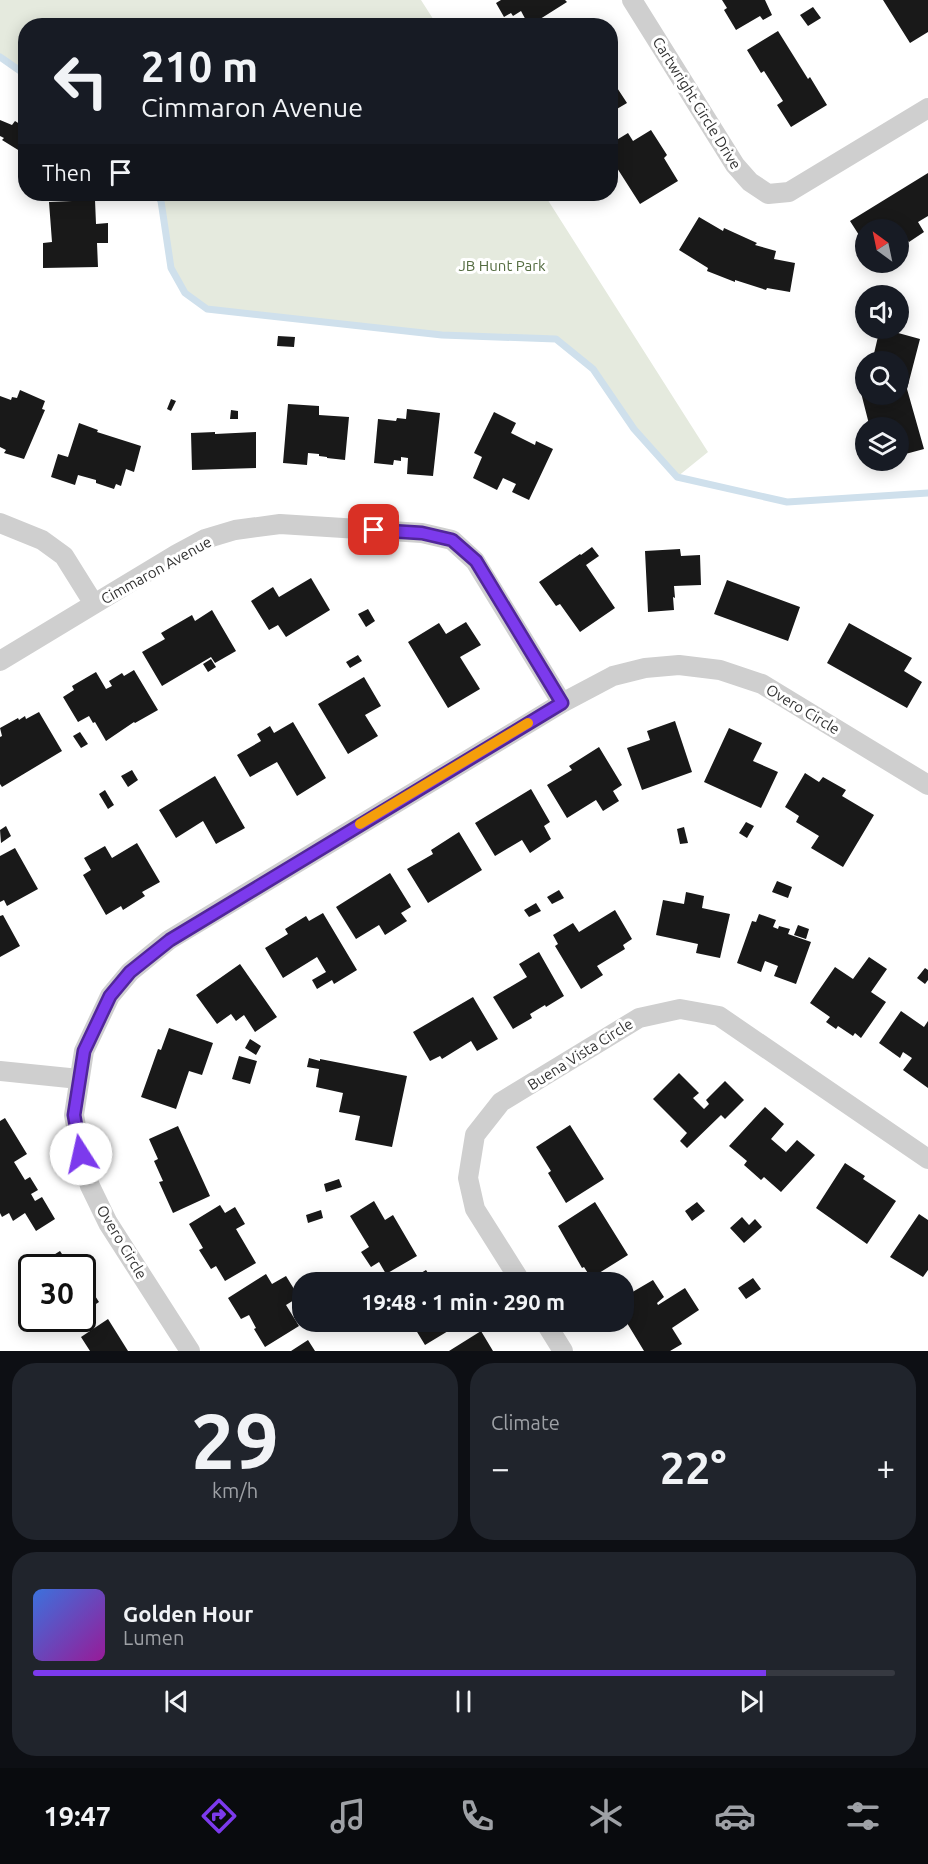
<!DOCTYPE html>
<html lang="en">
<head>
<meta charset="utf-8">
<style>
  :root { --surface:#171b24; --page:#20242c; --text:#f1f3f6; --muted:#9ea1a6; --line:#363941; --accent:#7c3aed }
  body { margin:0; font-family:Ubuntu,sans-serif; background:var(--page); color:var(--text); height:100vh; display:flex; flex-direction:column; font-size:22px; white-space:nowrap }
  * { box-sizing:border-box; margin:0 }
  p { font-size:20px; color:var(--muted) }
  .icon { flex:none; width:33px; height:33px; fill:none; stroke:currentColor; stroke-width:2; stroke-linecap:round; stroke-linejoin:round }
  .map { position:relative; height:1351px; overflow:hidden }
  .details { display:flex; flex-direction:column; gap:12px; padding:12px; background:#0d0f14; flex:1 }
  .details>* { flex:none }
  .hud { position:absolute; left:18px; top:18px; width:600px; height:183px; border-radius:24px; box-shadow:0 3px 15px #0003; background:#171b24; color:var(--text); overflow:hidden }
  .needle { width:39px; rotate:327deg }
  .tools { position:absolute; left:855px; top:219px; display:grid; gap:12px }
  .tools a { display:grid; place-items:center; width:54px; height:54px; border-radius:50%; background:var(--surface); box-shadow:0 3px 15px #0003; font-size:30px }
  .speed { position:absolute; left:18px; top:1254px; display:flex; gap:12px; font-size:30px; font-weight:700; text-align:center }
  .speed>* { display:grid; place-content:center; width:78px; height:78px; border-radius:50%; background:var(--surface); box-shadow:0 3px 15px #0003; line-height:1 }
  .speed .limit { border:3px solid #111; border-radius:9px; background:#fff; color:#111 }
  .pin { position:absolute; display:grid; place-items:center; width:51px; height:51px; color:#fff; margin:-26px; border-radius:12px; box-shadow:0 3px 9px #0006 }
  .me { position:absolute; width:66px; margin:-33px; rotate:350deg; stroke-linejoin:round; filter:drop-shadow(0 0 4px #0008) }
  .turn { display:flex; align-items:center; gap:21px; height:126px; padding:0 24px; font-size:27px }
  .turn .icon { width:78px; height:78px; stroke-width:2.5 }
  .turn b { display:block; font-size:42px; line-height:51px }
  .then { display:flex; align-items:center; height:57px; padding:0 24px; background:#0003; gap:12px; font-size:22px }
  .big { font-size:45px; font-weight:700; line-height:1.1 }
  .details .widget { flex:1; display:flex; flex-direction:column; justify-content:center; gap:9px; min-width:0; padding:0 21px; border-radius:24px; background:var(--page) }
  .details .dial { align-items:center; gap:0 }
  .dial b { font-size:78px; line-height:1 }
  .song { display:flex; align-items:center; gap:18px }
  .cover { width:72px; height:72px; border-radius:9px; background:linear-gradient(135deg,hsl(220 70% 55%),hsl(300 70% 35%)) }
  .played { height:6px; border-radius:3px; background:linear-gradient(90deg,var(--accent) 85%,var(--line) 85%) }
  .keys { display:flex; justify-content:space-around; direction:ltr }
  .heat { display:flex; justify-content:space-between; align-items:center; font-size:33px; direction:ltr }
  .details .tiles { flex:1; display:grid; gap:12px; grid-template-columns:1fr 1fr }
  .widget:last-child { grid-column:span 2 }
  .trip { position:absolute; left:292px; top:1272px; width:342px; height:60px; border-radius:24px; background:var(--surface); box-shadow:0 3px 15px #0003; font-weight:700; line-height:60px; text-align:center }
  .menu { display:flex; height:96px; justify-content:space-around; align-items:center; background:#090b0e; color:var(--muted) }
  .menu .icon { width:42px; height:42px }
  .menu .current { color:var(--accent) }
  .menu b { font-size:27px; color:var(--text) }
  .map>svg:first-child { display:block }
  .green { fill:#e5eade }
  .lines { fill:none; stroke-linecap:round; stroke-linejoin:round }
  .stream { stroke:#cfe0ec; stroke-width:7 }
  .building { fill:#191919 }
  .minor { stroke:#cfcfcf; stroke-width:20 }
  .route-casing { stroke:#51269a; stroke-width:15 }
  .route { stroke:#7c3aed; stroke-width:10 }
  .slow { stroke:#f59e0b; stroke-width:10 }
  .labels { text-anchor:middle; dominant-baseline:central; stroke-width:6; stroke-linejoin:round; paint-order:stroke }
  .street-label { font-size:15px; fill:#323232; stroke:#fff }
  .park-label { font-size:15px; fill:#546c41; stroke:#fff }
</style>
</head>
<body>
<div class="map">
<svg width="928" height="1351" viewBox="0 0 928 1351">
  <rect width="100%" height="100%" fill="#fff"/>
  <path class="green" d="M 0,0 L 421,0 L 437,25 L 26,26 L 25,75 L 0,57 Z
    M 157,194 L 544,194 L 708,452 L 677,477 L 634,429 L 593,369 L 556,339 L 442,335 L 207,309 L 185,293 L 171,268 L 161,201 Z"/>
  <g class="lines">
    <path class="stream" d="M 0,57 L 26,75
      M 157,194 L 161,201 L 171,268 L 185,293 L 207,309 L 442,335 L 556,339 L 593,369 L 634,429 L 677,477 L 787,502 L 928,493"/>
  </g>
  <path class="building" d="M 501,0 L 565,0 L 567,2 L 529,26 L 521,11 L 513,16 L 511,13 L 504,17 L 496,3 Z
    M 722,0 L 765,0 L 772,15 L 763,20 L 760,16 L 736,30 L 724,10 L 727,8 Z
    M 883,0 L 928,0 L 928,32 L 910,43 Z
    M 813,7 L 821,18 L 808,26 L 800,15 Z
    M 778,31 L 808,79 L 810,77 L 827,105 L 791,127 L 777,105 L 783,101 L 764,71 L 761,73 L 747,50 Z
    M 610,77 L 627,103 L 610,113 Z
    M 0,120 L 12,125 L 15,121 L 26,128 L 26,149 L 23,153 L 2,140 L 4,138 L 0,136 Z
    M 651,130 L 667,155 L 664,158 L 678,181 L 640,204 L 610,157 L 610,144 L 628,133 L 633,141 Z
    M 928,173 L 928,216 L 918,222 L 924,232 L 909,242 L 902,232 L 898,234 L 898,230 L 866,230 L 866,246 L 850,221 Z
    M 95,200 L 96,224 L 108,223 L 108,243 L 97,243 L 98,267 L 43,268 L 43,243 L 52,242 L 49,202 Z
    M 699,217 L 723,231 L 724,228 L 757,243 L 755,245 L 776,251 L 774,259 L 795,263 L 790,292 L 767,288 L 766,290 L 735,280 L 735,282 L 707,271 L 708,268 L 679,250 Z
    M 880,328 L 920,339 L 907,389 L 924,449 L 898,456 L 898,428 L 870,428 L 858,381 L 864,359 L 866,360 L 866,394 L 898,394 L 898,362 L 872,362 Z
    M 278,336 L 295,337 L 294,347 L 277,346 Z
    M 20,390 L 45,401 L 42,409 L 45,410 L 24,459 L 4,453 L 6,450 L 0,447 L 0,396 L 11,400 L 12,397 L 17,398 Z
    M 171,399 L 176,401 L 171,411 L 167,409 Z
    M 288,404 L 319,406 L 319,415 L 349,417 L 345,460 L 327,458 L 327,457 L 319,456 L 319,454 L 308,453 L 307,465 L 283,463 Z
    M 407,409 L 440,413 L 433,476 L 407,474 L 408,458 L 401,457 L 401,461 L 394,460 L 393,465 L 374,463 L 378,419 L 396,421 L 397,418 L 406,419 Z
    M 231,410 L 238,411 L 238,419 L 230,419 Z
    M 494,412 L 516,423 L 511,433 L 535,445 L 536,441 L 553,449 L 529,500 L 512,492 L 516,484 L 503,478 L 497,490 L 473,478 L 482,457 L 474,453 Z
    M 79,423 L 98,430 L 97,432 L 141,446 L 134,472 L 126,469 L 121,486 L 116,484 L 114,489 L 96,483 L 96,480 L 78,475 L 75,485 L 51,477 L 58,454 L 68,457 Z
    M 215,432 L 215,434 L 256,432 L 256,468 L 192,470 L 191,433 Z
    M 592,547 L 599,556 L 586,565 L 615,608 L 580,632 L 560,604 L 556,606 L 539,582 L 580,554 L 581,555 Z
    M 680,549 L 681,556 L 700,555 L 701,585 L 674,586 L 675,598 L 673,597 L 674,610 L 648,612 L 645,551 Z
    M 311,578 L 330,610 L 286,637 L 278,625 L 269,630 L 251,601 L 273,587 L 279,597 Z
    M 727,580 L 800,607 L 788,641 L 714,614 Z
    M 368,609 L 375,621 L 366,627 L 358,614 Z
    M 212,610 L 236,651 L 215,663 L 211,657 L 162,686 L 142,652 L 165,639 L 161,633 L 192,615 L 195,621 Z
    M 466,622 L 481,645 L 460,657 L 480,689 L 448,708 L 408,642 L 439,623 L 446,634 Z
    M 849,623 L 912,658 L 904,671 L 922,682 L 907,708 L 827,663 Z
    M 358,655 L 362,661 L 350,668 L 346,662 Z
    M 211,659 L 216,667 L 208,672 L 203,664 Z
    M 134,670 L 158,710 L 135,723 L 134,722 L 106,741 L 95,722 L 93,723 L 89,716 L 78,722 L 63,697 L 74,690 L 72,686 L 96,672 L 106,689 L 112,686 L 109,681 L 122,673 L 124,676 Z
    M 364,677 L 381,706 L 365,715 L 378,736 L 348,754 L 318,704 Z
    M 39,712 L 62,751 L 2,787 L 0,784 L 0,737 L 2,736 L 0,728 L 18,718 L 19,720 L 25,716 L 26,719 Z
    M 675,721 L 692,772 L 642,790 L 627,748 L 650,740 L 647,731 Z
    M 293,722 L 326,778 L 297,796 L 277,762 L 250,777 L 237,755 L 261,741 L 257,734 L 270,726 L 274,733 Z
    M 729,728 L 762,743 L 753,761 L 778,772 L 761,808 L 704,782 Z
    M 80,732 L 88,744 L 81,748 L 73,736 Z
    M 599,747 L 622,785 L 613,791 L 619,801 L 603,811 L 596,800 L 567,818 L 547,785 L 572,770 L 569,766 Z
    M 132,770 L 138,780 L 128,787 L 121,776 Z
    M 805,773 L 819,782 L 823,777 L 846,790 L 842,796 L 874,815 L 843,867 L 811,848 L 819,836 L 796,822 L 799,816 L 785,807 Z
    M 215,776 L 245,828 L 216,844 L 203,821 L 176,838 L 159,810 Z
    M 531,789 L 550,822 L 544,826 L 551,839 L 530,853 L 522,840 L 495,856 L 475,823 Z
    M 105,790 L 114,805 L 108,809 L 99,794 Z
    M 746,822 L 754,826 L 747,838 L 739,833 Z
    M 6,826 L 11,836 L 1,843 L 0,830 Z
    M 684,827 L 688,843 L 680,844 L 677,829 Z
    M 459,832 L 482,870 L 428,903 L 407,869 L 433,854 L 431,850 Z
    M 137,843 L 160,882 L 142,892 L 145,896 L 123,910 L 121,906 L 106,915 L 83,875 L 91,870 L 84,858 L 105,846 L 112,858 Z
    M 15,848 L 38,889 L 7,906 L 4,900 L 0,902 L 0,856 Z
    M 390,873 L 411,907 L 401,913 L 407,921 L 385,935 L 379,925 L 356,939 L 336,907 Z
    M 777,881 L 792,887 L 788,898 L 772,892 Z
    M 559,890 L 564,898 L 552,904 L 547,897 Z
    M 686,892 L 704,896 L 702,908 L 730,914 L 720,958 L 696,953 L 698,944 L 656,935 L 663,900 L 684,904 Z
    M 536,903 L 541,911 L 529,917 L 524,910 Z
    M 615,910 L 632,939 L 623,945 L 625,949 L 597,966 L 603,975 L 581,989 L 555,946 L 558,944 L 553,935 L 573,923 L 579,932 Z
    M 323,913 L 357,970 L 334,984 L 332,980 L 317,989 L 312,980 L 326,972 L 317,957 L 283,978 L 265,948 L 288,934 L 285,929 L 306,916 L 309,921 Z
    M 759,914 L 776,920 L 773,927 L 778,929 L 779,926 L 790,929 L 788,934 L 811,942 L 796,984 L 774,976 L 778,966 L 765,961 L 761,972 L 737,963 L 752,921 L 756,922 Z
    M 3,915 L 20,946 L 0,957 L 0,916 Z
    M 798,925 L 809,929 L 806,939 L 794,935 Z
    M 539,952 L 564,996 L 546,1007 L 545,1005 L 530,1014 L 532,1018 L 513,1029 L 493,997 L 527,977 L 519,964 Z
    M 869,957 L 887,969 L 871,992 L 886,1002 L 861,1038 L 855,1033 L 853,1036 L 838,1026 L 836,1029 L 826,1022 L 830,1017 L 810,1003 L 835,967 L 853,979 Z
    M 240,964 L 277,1017 L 255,1032 L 244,1015 L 236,1021 L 231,1014 L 217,1024 L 196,995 Z
    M 925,968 L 928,970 L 928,980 L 925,984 L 917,978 Z
    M 473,997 L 498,1039 L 477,1051 L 471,1041 L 442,1059 L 440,1056 L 430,1061 L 413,1032 Z
    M 901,1011 L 924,1027 L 928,1021 L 928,1088 L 903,1070 L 912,1058 L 903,1052 L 900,1058 L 879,1043 Z
    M 169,1028 L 213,1043 L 202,1075 L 189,1071 L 176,1109 L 141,1097 L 158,1049 L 161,1050 Z
    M 250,1039 L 261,1046 L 256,1055 L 245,1048 Z
    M 239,1056 L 257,1061 L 250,1084 L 232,1079 Z
    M 309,1058 L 320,1061 L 320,1059 L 407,1076 L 392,1147 L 355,1140 L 360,1116 L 339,1112 L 343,1093 L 316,1087 L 319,1069 L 307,1067 Z
    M 679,1073 L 699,1093 L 693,1098 L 704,1109 L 709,1104 L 706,1100 L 725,1081 L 744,1100 L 725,1119 L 721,1115 L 687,1148 L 680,1141 L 687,1133 L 653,1099 Z
    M 765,1107 L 784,1124 L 771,1139 L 786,1152 L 797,1140 L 815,1155 L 781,1192 L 764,1177 L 761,1180 L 744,1165 L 747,1161 L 729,1146 Z
    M 5,1118 L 27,1154 L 14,1162 L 25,1180 L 30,1177 L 38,1190 L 31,1194 L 35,1201 L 42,1197 L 55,1219 L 36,1231 L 25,1213 L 13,1221 L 9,1213 L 2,1217 L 0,1213 L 0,1121 Z
    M 570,1125 L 604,1179 L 566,1203 L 548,1173 L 551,1171 L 536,1147 Z
    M 178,1126 L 210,1196 L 173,1213 L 159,1182 L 163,1181 L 154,1161 L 158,1159 L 149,1139 Z
    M 845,1163 L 865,1176 L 863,1179 L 896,1201 L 867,1244 L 816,1208 Z
    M 339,1179 L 342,1187 L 326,1192 L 324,1184 Z
    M 374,1201 L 385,1220 L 393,1215 L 417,1256 L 386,1274 L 379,1262 L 371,1267 L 361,1252 L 369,1247 L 350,1216 Z
    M 595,1202 L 628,1255 L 591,1278 L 584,1267 L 582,1268 L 558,1226 Z
    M 697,1202 L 705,1211 L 692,1221 L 685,1211 Z
    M 220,1205 L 225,1213 L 235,1207 L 245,1224 L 236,1229 L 256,1263 L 225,1281 L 216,1266 L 211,1269 L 199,1250 L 203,1248 L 189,1224 Z
    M 321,1210 L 323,1218 L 308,1223 L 306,1215 Z
    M 919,1214 L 928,1220 L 928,1270 L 923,1277 L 890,1257 Z
    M 742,1217 L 749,1225 L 755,1219 L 762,1227 L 744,1243 L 730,1228 Z
    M 60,1251 L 71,1268 L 33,1268 Z
    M 32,1269 L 32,1287 L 23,1274 Z
    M 426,1270 L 434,1282 L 406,1282 Z
    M 321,1272 L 327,1282 L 317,1282 L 313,1276 Z
    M 266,1274 L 272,1284 L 286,1276 L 299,1297 L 286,1305 L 299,1326 L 265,1347 L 254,1329 L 256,1328 L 249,1315 L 241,1319 L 228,1298 Z
    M 82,1276 L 99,1302 L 82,1313 Z
    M 753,1278 L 761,1289 L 746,1299 L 738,1288 Z
    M 653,1280 L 664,1297 L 657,1303 L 658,1305 L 685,1288 L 699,1310 L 672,1328 L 682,1344 L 670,1351 L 644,1351 L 627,1323 L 620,1327 L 617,1322 L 624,1322 L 624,1297 Z
    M 52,1318 L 73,1318 L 58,1328 Z
    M 108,1319 L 128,1351 L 90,1351 L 81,1337 Z
    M 411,1322 L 463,1322 L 425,1345 Z
    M 481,1331 L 493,1351 L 449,1351 Z
    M 308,1340 L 315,1351 L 291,1351 Z"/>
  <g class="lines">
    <path class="minor" d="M 632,0 L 735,165 L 750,182 L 768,194 L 789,192 L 928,108
      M 0,523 L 42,540 L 64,556 L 94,604
      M 0,661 L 177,554 L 205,539 L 235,530 L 280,524 L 422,533 L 452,540 L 475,561 L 562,703
      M 0,1071 L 79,1079
      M 521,1282 L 475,1209 L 468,1178 L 475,1135 L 501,1102 L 639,1018 L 680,1009 L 719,1016 L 928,1159
      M 545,1322 L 563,1351
      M 190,1351 L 108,1223 L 90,1186 L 81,1154 L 74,1115 L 84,1051 L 110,996 L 130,972 L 169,940 L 562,703 L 613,676 L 645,668 L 679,665 L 720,670 L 762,684 L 928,785"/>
  </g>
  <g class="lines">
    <defs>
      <path id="route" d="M 81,1154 L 74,1115 L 84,1051 L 110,996 L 130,972 L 170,940 L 562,703 L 476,561 L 452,540 L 422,533 L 374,530"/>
    </defs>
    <use href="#route" class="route-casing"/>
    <use href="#route" class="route"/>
    <path class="slow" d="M 360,824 L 528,723"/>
  </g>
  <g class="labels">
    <g class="street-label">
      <text transform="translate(697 103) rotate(58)">Cartwright Circle Drive</text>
      <text transform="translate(156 570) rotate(-29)">Cimmaron Avenue</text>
      <text transform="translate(803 709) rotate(31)">Overo Circle</text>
      <text transform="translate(580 1054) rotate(-32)">Buena Vista Circle</text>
      <text transform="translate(122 1242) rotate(59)">Overo Circle</text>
    </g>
    <g class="park-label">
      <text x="502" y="265">JB Hunt Park</text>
    </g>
  </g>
</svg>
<div class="tools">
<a><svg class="needle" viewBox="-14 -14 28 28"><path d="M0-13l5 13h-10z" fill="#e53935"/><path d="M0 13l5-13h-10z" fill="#9ea1a6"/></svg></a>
<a><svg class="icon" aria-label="sound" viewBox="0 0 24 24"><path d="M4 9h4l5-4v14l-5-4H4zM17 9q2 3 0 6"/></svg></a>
<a><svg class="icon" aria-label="search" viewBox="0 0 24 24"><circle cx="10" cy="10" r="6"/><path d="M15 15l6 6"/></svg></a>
<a><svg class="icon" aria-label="layers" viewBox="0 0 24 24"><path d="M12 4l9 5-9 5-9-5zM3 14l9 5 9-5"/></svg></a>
</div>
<div class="speed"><div class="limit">30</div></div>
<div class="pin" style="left:374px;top:530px;background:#d93025"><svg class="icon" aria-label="arrive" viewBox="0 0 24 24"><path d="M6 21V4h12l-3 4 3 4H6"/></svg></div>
<svg class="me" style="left:81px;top:1154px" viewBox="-20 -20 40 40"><circle r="19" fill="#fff"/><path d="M0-13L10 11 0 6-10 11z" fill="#7c3aed"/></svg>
<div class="trip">19:48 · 1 min · 290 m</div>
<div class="hud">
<div class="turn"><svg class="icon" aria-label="left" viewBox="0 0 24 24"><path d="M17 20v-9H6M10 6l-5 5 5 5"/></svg><div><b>210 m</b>Cimmaron Avenue</div></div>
<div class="then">Then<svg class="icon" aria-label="arrive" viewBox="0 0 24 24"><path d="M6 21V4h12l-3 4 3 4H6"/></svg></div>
</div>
</div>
<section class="details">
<div class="tiles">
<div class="widget dial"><b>29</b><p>km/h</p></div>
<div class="widget"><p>Climate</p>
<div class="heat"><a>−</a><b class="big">22°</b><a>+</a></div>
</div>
<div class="widget">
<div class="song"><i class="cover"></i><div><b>Golden Hour</b><p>Lumen</p></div></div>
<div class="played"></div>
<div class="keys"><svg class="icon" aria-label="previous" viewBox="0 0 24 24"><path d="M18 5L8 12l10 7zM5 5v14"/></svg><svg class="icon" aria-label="pause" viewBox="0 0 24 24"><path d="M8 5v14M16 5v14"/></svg><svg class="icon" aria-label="next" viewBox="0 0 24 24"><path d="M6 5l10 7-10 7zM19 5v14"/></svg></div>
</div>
</div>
</section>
<nav class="menu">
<b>19:47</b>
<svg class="icon current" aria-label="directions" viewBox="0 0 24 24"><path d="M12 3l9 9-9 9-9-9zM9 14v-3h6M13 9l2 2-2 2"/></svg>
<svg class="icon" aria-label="music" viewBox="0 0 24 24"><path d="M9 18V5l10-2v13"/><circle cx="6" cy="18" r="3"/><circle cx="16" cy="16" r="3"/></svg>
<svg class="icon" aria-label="phone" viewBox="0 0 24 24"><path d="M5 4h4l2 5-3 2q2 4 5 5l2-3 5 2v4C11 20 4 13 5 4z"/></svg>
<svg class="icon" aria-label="climate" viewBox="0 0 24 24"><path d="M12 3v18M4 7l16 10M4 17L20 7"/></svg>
<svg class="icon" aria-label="car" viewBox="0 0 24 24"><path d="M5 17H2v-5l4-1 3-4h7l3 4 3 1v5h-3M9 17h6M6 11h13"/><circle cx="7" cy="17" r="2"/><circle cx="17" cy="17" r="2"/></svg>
<svg class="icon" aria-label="filters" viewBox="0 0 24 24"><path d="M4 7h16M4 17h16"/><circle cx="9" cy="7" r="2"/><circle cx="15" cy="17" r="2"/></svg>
</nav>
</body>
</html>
